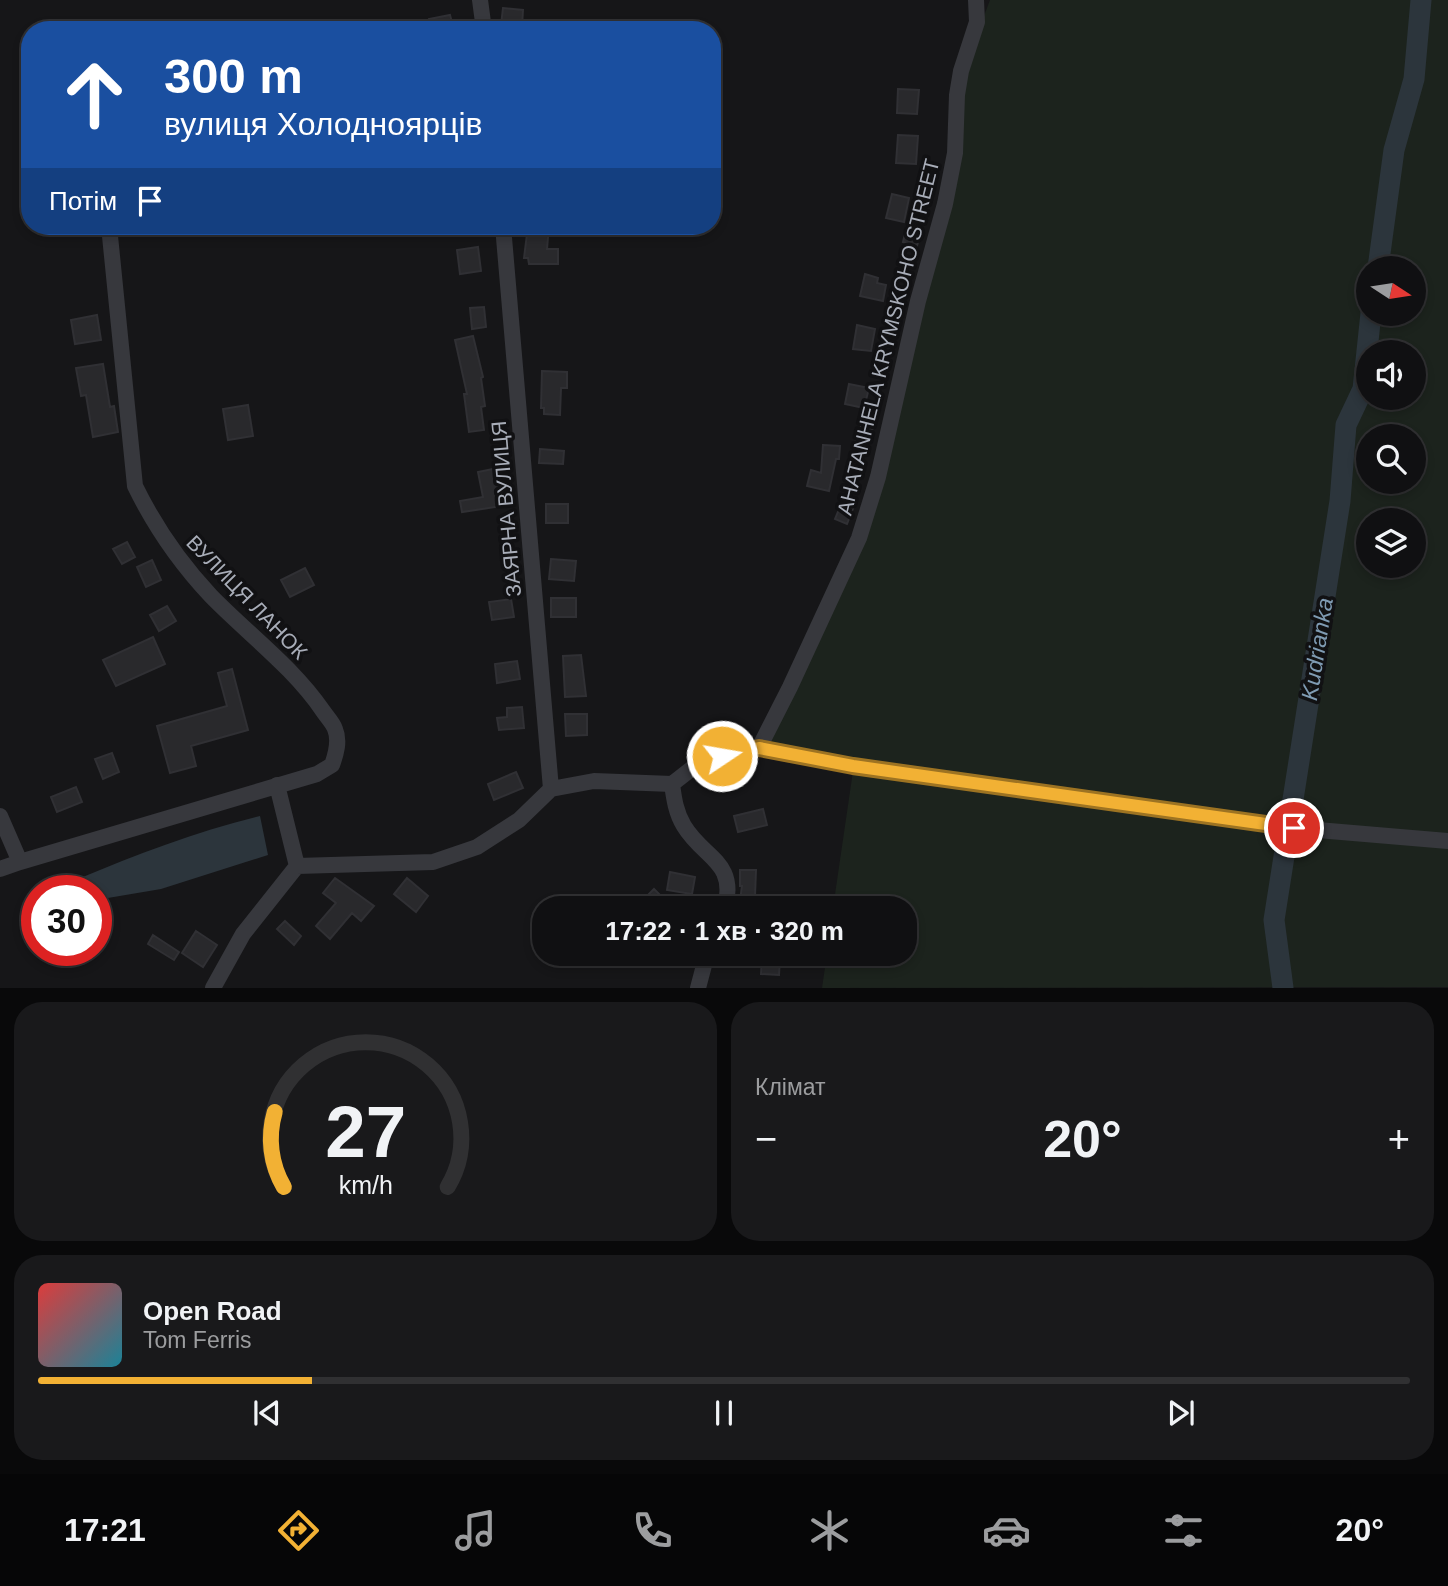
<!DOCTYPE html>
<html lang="uk">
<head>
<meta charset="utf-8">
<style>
  :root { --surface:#101012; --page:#19191b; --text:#f1f3f6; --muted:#9c9d9f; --line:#303032; --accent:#f2b134 }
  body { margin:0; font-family:Helvetica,sans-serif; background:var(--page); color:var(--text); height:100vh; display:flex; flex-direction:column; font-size:26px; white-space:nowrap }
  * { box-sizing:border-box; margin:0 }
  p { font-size:23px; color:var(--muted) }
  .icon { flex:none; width:38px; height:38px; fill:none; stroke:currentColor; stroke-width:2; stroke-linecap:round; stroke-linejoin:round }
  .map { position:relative; height:988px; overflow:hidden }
  .details { display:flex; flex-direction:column; gap:14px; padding:14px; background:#09090a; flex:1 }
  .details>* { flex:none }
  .banner { position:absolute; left:21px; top:21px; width:700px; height:214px; border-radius:28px; box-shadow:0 4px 10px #0003,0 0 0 2px var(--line); background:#1a4fa0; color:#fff; overflow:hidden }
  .needle { width:46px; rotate:102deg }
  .fabs { position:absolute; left:1356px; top:256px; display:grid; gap:14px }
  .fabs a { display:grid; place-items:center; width:70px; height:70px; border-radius:50%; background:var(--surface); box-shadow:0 4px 10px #0003,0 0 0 2px var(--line); font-size:35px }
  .speed { position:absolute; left:21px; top:875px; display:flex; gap:14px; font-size:35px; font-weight:700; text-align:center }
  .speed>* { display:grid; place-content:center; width:91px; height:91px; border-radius:50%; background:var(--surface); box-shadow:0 4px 10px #0003,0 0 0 2px var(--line); line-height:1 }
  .speed .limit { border:10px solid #d22; background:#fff; color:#111 }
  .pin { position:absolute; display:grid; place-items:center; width:60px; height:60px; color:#fff; margin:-30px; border:4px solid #fff; border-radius:50%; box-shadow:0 2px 7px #0007 }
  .me { position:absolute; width:77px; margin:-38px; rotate:78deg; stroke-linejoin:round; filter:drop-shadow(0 0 5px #0008) }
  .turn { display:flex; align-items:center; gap:24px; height:147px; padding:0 28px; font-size:32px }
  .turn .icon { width:91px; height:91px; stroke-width:2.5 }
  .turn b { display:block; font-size:49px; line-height:60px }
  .then { display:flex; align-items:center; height:66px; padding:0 28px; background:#0003; gap:14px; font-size:26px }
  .big { font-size:52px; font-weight:600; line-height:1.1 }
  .details .card { flex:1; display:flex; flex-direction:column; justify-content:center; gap:10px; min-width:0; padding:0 24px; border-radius:28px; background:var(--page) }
  .details .dial { align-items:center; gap:0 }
  .dial svg { height:182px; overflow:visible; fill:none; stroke:var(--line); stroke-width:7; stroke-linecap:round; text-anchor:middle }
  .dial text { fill:var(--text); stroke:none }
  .song { display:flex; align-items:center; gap:21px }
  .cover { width:84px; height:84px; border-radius:10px; background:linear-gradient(135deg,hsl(0 70% 55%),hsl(190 70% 35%)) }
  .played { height:7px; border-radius:4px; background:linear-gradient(90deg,var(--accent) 20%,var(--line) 20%) }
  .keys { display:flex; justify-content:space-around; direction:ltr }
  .heat { display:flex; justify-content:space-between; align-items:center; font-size:38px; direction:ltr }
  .details .tiles { flex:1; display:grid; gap:14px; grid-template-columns:1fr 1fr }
  .card:last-child { grid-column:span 2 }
  .trip { position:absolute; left:532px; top:896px; width:385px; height:70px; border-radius:28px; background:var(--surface); box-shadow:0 4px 10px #0003,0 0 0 2px var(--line); font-weight:600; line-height:70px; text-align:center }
  .tabs { display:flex; height:112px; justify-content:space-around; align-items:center; background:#060607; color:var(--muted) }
  .tabs .icon { width:49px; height:49px }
  .tabs .active { color:var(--accent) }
  .tabs b { font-size:32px; color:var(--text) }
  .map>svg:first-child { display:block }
  .green { fill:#1c231d; fill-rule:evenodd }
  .water { fill:#2c353c }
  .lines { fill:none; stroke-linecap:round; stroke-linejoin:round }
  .river { stroke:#2c353c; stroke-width:21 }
  .building { fill:#29292c; stroke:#303034; stroke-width:2 }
  .minor { stroke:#37383d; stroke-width:16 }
  .route-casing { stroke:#9d7322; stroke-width:18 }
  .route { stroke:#f2b134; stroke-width:12 }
  .labels { text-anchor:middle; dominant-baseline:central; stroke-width:7; stroke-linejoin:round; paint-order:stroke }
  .street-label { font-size:21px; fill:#a8adb8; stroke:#111113 }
  .water-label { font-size:23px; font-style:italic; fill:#7f9bb3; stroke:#111113 }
</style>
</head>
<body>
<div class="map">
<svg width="1448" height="988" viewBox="0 0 1448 988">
  <rect width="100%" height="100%" fill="#161618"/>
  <path class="green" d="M 990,0 L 1448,0 L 1448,834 L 1311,823 L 853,760 L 766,744 L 863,539 L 961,96 L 975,40 ZM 1368,268 L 1414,268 L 1414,313 L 1368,313 ZM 1368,352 L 1414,352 L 1414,397 L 1368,397 ZM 1368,436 L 1414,436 L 1414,481 L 1368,481 ZM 1368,520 L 1414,520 L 1414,565 L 1368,565 Z
    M 853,771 L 1448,847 L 1448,987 L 822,988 L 827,954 L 905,954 L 905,908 L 833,908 Z"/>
  <path class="water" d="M 260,816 L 268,855 L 161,889 L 96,900 L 96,891 L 82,891 L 78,879 C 138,854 198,831 260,816 Z"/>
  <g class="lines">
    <path class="river" d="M 1378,268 L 1394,150 L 1414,79 L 1421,0
      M 1283,988 L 1274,920 L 1340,501 L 1346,425 L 1363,389 L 1371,313"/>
  </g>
  <path class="building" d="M 503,8 L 523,10 L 522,27 L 501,25 Z
    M 450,15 L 454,30 L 431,30 L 429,19 Z
    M 898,89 L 919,90 L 917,114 L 897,113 Z
    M 898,135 L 918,136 L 916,164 L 896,163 Z
    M 923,171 L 935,174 L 930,195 L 918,192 Z
    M 892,194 L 909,198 L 904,222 L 886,218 Z
    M 907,225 L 921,229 L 917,246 L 903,242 Z
    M 528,226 L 549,226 L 547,249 L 558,249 L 558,264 L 529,264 L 528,258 L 524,258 Z
    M 478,247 L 481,271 L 460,274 L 457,250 Z
    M 865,274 L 878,278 L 877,283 L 886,285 L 883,301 L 860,296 Z
    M 484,307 L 486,327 L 472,329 L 470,308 Z
    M 97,315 L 101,340 L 75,344 L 71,320 Z
    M 857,325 L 875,329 L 871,351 L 853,349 Z
    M 473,336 L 483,377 L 481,378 L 485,406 L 481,407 L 484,430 L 469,432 L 464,394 L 467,394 L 455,340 Z
    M 103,364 L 110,407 L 114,406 L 118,432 L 93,437 L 86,395 L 81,396 L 76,368 Z
    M 542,371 L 567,372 L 567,388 L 561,388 L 560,415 L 544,414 L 544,408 L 541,408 Z
    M 849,384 L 869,388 L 864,408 L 845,404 Z
    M 248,405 L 253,436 L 228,440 L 223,409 Z
    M 862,424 L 873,428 L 865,449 L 854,445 Z
    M 823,445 L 840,446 L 839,459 L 836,459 L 829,491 L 807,486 L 811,470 L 821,473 Z
    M 540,449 L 564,451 L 563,464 L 539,463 Z
    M 498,468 L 501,485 L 498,485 L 502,506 L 462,512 L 460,501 L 483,497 L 478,472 Z
    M 842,502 L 854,506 L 847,524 L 835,519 Z
    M 546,504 L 568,504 L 568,523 L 546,523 Z
    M 127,542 L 135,557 L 122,564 L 113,549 Z
    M 551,559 L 576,561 L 574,581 L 549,579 Z
    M 152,560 L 161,580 L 146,587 L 137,567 Z
    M 305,568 L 314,585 L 290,597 L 281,580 Z
    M 551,598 L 576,598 L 576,617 L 551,617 Z
    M 511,599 L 514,617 L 492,620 L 489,602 Z
    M 167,606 L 176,621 L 159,631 L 150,615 Z
    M 153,637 L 165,664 L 116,686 L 103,660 Z
    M 581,655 L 586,696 L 565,697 L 563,656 Z
    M 517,661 L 520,679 L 497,683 L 495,664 Z
    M 232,669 L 248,730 L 191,746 L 196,766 L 170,773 L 157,726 L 227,706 L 218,673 Z
    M 522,707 L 524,728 L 499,730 L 497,718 L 507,717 L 507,708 Z
    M 565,714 L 587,714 L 587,735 L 566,736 Z
    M 112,753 L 119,772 L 103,779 L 95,759 Z
    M 516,772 L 523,788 L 494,800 L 488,784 Z
    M 76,787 L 82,802 L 57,812 L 51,797 Z
    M 763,809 L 767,825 L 738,832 L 734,816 Z
    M 740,870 L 756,870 L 755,896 L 772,898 L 771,908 L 739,908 L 742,886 L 740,886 Z
    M 670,872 L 695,877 L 692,894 L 667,890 Z
    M 335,878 L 374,906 L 361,921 L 352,913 L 330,939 L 316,926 L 336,903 L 323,893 Z
    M 407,878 L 428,896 L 416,912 L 394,894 Z
    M 654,889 L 673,908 L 653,908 L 644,899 Z
    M 285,921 L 301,936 L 294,945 L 277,929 Z
    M 196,931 L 217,945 L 203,967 L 182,953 Z
    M 153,935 L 179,952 L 174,960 L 148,944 Z
    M 762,956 L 780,957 L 779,975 L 761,974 Z"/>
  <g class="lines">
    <path class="minor" d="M 480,0 L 484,30
      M 503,226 L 551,789
      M 759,748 L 790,687 L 859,538 L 878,477 L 918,301 L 945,204 L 955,153 L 957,95 L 961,71 L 977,22 L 976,0
      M 672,784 C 674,799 676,813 684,826 C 704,859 737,861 725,908
      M 277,785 L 297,866
      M 0,816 L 20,862 L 0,869
      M 20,862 L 317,774 L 332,765 C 336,754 340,741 335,729 C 333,723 327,717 323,711 C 293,667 248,634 211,596 C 180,563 155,527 135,486 L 109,226
      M 213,988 L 243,934 L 297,866 L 433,862 L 477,847 L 519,820 L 551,789 L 594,781 L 672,784 L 704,759 L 759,748 L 854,766 L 1294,828 L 1448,841
      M 698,988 L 707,954"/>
  </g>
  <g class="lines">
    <defs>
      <path id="route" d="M 722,756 L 759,748 L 853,766 L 1294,828"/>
    </defs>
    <use href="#route" class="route-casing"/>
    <use href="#route" class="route"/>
  </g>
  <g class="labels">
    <g class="street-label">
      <text transform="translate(888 337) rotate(-76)">AHATANHELA KRYMSKOHO STREET</text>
      <text transform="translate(506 509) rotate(-95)">ЗАЯРНА ВУЛИЦЯ</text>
      <text transform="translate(247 597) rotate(46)">ВУЛИЦЯ ЛАНОК</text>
    </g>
    <g class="water-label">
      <text transform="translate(1317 649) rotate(-81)">Kudrianka</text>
    </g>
  </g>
</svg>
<div class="fabs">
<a><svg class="needle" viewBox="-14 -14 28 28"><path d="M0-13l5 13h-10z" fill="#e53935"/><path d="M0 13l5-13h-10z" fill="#9c9d9f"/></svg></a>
<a><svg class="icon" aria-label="sound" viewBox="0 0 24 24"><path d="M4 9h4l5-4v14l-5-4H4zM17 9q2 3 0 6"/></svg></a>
<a><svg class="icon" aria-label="search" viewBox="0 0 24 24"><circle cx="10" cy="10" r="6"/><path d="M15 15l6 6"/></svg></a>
<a><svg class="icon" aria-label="layers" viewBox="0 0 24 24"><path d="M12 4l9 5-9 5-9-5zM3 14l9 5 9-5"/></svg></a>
</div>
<div class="speed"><div class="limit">30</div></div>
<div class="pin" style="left:1294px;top:828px;background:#d93025"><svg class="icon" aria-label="arrive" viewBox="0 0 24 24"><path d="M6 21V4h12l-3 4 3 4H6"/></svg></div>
<svg class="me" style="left:722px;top:756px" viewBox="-20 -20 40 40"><circle r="17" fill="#f2b134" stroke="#fff" stroke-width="3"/><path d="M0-11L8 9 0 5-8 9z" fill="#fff"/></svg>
<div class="trip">17:22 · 1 хв · 320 m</div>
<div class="banner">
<div class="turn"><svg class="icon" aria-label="ahead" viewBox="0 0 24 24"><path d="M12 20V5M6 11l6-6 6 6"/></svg><div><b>300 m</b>вулиця Холодноярців</div></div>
<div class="then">Потім<svg class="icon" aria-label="arrive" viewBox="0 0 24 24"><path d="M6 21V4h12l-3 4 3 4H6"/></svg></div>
</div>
</div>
<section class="details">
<div class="tiles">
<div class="card dial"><svg viewBox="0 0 100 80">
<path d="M14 69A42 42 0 1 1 86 69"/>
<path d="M14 69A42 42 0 0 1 10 36" stroke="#f2b134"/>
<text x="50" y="56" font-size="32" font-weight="700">27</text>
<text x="50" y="72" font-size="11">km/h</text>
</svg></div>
<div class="card"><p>Клімат</p>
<div class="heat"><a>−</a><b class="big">20°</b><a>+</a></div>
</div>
<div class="card">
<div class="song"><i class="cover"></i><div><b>Open Road</b><p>Tom Ferris</p></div></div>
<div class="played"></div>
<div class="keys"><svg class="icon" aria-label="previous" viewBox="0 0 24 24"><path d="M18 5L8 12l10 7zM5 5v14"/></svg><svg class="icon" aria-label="pause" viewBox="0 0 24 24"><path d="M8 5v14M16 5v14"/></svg><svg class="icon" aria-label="next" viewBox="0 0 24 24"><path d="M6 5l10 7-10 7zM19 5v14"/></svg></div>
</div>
</div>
</section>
<nav class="tabs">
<b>17:21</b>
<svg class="icon active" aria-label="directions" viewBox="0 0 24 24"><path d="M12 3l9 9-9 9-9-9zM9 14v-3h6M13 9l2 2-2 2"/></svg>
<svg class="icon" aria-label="music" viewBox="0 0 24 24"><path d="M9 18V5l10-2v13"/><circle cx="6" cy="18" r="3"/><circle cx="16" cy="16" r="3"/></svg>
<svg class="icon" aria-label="phone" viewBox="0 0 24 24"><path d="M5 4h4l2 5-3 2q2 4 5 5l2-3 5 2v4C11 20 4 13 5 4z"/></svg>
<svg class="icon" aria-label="climate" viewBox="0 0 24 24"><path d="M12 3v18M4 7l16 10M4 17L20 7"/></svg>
<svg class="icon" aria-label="car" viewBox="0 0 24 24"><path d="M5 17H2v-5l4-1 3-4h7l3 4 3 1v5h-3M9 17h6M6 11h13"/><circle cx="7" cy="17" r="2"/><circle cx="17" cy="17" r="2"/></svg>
<svg class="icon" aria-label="filters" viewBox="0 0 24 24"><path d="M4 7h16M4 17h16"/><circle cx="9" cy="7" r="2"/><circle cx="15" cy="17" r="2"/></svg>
<b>20°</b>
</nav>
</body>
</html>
